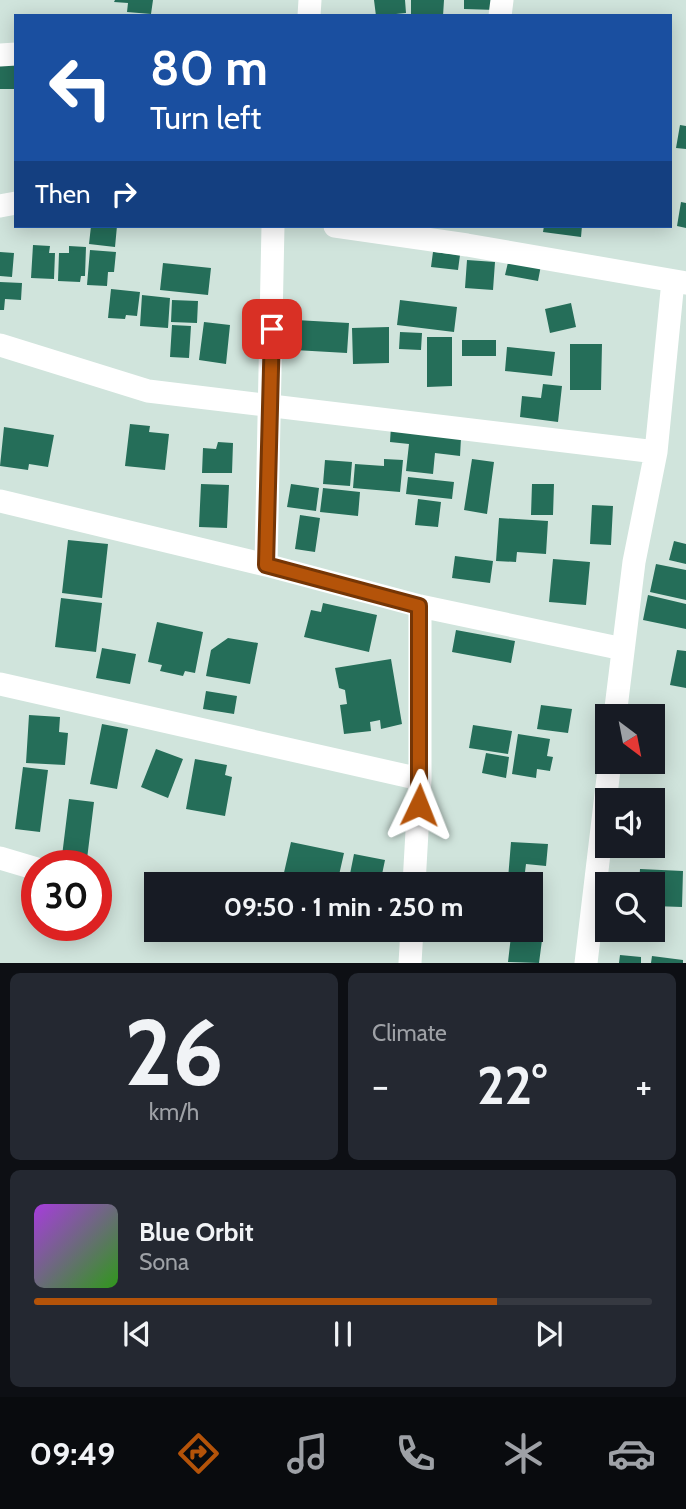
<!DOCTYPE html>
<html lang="en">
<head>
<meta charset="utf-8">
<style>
  :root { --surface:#171b24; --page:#242831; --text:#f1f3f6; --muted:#9ea1a6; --line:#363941; --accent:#b45309 }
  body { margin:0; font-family:Cabin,sans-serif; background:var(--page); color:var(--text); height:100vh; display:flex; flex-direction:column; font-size:26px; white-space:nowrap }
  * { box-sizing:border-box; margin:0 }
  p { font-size:23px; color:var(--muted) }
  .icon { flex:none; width:38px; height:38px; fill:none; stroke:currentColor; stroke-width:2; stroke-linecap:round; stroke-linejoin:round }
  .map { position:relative; height:963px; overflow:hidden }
  .side { display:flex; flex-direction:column; gap:10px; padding:10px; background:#0d0f14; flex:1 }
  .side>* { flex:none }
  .banner { position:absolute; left:14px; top:14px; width:658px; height:214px; border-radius:0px; box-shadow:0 4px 18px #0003; background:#1a4fa0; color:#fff; overflow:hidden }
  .needle { width:46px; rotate:148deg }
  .buttons { position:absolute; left:595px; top:704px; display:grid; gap:14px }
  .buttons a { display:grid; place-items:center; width:70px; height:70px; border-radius:0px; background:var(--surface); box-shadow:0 4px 18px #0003; font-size:35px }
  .speed { position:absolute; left:21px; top:850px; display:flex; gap:14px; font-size:35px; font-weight:700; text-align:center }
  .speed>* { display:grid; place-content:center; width:91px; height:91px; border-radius:50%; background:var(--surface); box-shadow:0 4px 18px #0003; line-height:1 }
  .speed .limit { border:10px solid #d22; background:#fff; color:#111 }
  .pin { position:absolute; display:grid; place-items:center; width:60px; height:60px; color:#fff; margin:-30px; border-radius:14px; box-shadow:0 4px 10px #0006 }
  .me { position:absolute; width:77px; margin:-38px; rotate:2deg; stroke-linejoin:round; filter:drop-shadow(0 0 5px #0008) }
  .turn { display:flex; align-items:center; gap:24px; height:147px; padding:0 21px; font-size:32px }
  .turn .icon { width:91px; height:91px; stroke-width:2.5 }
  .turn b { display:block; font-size:49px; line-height:60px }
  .then { display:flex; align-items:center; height:66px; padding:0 21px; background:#0003; gap:14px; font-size:26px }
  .big { font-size:52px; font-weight:800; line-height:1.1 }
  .side .widget { flex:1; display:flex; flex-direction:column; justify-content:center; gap:10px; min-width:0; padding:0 24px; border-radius:10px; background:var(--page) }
  .side .dial { align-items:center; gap:0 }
  .dial b { font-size:91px; line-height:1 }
  .song { display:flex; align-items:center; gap:21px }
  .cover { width:84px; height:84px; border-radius:10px; background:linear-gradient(135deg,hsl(280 70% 55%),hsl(110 70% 35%)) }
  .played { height:7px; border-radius:4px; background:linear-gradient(90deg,var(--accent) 75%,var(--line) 75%) }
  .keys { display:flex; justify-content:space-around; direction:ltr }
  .heat { display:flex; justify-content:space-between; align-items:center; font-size:38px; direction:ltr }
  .side .tiles { flex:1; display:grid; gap:10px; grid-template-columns:1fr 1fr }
  .widget:last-child { grid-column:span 2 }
  .trip { position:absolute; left:144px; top:872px; width:399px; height:70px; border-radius:0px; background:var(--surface); box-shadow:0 4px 18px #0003; font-weight:800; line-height:70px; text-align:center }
  .menu { display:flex; height:112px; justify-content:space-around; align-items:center; background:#090b0e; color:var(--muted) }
  .menu .icon { width:49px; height:49px }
  .menu .current { color:var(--accent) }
  .menu b { font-size:32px; color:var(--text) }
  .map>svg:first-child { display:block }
  .building { fill:#256e59 }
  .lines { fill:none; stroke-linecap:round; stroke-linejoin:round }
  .minor { stroke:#fff; stroke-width:23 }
  .route-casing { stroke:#753606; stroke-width:18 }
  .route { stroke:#b45309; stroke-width:12 }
</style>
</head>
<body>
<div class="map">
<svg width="686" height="963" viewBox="0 0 686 963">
  <rect width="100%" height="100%" fill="#d0e4dc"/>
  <path class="building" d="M 115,0 L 153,0 L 151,14 L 127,12 L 128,3 L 114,2 Z
    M 374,0 L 405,0 L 406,13 L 376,16 Z
    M 411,0 L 444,0 L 443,16 L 411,16 Z
    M 464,0 L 496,0 L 496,10 L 464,9 Z
    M 0,64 L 16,64 L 16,89 L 0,89 Z
    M 680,125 L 686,126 L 686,149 L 676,148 Z
    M 681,202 L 686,203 L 686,228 L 677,226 Z
    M 91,226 L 117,226 L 115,247 L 89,244 Z
    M 544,226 L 582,226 L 581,237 L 543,232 Z
    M 33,245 L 50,246 L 49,253 L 55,253 L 54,279 L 31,278 Z
    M 69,246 L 86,247 L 85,276 L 81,276 L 80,282 L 58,281 L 59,253 L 69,253 Z
    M 90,250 L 116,252 L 114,272 L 108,272 L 107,286 L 87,285 Z
    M 0,252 L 14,253 L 12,277 L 0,276 Z
    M 433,252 L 460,255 L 458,270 L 431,267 Z
    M 510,254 L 542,260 L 538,281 L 505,275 Z
    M 467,260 L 495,262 L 493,290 L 465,288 Z
    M 163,263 L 211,268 L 208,295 L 160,290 Z
    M 0,282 L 22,283 L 21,300 L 5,299 L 4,310 L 0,310 Z
    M 111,289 L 140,292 L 137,316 L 126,315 L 125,319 L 108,318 Z
    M 142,295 L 170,298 L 168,328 L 140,326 Z
    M 172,300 L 198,301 L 197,323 L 171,322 Z
    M 400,300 L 457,307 L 454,332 L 397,325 Z
    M 571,303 L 576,327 L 550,333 L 545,309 Z
    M 278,319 L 349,323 L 347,353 L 277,349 Z
    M 204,322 L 230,325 L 226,364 L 199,360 Z
    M 172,325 L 191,326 L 189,358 L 170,357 Z
    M 389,327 L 389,363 L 353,364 L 352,328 Z
    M 400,332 L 422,333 L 421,350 L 399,349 Z
    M 427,337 L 452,337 L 452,386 L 427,387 Z
    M 462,340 L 496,340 L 496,356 L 462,356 Z
    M 570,344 L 602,344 L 601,390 L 570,390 Z
    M 507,347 L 555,352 L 552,376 L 505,371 Z
    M 543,384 L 562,386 L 558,422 L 520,417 L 522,396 L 541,398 Z
    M 130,424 L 150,426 L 149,432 L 169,434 L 165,470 L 125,466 Z
    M 391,426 L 461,438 L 460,456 L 435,453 L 433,474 L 406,471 L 409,444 L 390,442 Z
    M 4,427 L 54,435 L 48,467 L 29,464 L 28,470 L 0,466 Z
    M 218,442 L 233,443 L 232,473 L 202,473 L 203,448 L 216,449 Z
    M 384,459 L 403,460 L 400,492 L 353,488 L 355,464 L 384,466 Z
    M 472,459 L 494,462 L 487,514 L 464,510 Z
    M 325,460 L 352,462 L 350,486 L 323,484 Z
    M 408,477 L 454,482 L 452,499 L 406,494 Z
    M 201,484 L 229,485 L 227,528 L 199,527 Z
    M 291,484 L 319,488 L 316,511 L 287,507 Z
    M 532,484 L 554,484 L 553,515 L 531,515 Z
    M 323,488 L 360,492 L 358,516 L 320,512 Z
    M 418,499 L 441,502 L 438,527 L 415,525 Z
    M 592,505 L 613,506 L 611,545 L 590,544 Z
    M 300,515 L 320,518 L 315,552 L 295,549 Z
    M 499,518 L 548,521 L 546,554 L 517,552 L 516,562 L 496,561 Z
    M 68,540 L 108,544 L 102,598 L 62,593 Z
    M 674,541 L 686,544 L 686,564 L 669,560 Z
    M 455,556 L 493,561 L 490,583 L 452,578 Z
    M 553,559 L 590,562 L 586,605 L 549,602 Z
    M 656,564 L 686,570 L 686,600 L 650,592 Z
    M 648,595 L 686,604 L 686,629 L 643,620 Z
    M 61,598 L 102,603 L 96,652 L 55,647 Z
    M 323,603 L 377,615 L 369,652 L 304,637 L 311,610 L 321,612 Z
    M 157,622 L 203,632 L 195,673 L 185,671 L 183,676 L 160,671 L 162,665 L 148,662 Z
    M 456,630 L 515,641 L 511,663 L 452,652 Z
    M 228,638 L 258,643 L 250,684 L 206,676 L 211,650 Z
    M 102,648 L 136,654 L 130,684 L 96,678 Z
    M 677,650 L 686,651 L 686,688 L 670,685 Z
    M 391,659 L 402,724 L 381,729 L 380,720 L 370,722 L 371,731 L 344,734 L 340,705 L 347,704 L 345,690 L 339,688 L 335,668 Z
    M 206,691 L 237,696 L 234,714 L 203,709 Z
    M 541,705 L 572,709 L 568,733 L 537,729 Z
    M 29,715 L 60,717 L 59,732 L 68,733 L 65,765 L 26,763 Z
    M 102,724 L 128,729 L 117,789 L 90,784 Z
    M 473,725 L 512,731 L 508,754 L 469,748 Z
    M 518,734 L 550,739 L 547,756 L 553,757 L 550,771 L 537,769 L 536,778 L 512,774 Z
    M 156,749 L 183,759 L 168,798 L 141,787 Z
    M 486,753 L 509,757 L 506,778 L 482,773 Z
    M 195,759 L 227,765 L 225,775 L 232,777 L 225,816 L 186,809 Z
    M 23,767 L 48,770 L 40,832 L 15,829 Z
    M 69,799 L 94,802 L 87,859 L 62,856 Z
    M 291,842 L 344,853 L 337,884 L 315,884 L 283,877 Z
    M 511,842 L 548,844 L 546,866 L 526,864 L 524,880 L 508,879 Z
    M 354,854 L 385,860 L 380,884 L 348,884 Z
    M 640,869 L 683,871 L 682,907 L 653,906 L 653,884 L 639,884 Z
    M 511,936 L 542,940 L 539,963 L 508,962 Z
    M 620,955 L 641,957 L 641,963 L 619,963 Z
    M 652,956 L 683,960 L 683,963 L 651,963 Z"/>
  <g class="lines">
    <path class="minor" d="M 309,16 L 310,0
      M 500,16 L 502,0
      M 0,55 L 16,54
      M 0,206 L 16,203
      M 335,226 L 467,245 L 686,283
      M 0,345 L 148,391 L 656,452
      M 0,501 L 266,565 L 273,226
      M 266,565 L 420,606 L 623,649
      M 0,684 L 420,779
      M 615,716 L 634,562 L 656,452 L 673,281
      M 0,858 L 37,869
      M 414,884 L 420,779 L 420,606
      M 410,963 L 412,929
      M 586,963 L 610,761"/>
  </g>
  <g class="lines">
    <defs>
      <path id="route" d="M 272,329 L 266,565 L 419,606 L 419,805"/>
    </defs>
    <use href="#route" class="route-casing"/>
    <use href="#route" class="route"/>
  </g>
</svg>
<div class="buttons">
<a><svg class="needle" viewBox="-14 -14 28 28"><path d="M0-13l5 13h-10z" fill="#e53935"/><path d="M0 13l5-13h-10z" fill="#9ea1a6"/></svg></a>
<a><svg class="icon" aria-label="sound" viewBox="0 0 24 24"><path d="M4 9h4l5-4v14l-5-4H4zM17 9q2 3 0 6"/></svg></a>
<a><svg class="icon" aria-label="search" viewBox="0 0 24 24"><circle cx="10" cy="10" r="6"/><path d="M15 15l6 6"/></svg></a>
</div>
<div class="speed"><div class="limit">30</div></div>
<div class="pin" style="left:272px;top:329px;background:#d93025"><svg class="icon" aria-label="arrive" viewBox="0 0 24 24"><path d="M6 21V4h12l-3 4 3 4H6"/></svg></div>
<svg class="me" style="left:419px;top:805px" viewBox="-20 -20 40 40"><path d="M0-17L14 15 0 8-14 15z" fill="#b45309" stroke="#fff" stroke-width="4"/></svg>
<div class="trip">09:50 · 1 min · 250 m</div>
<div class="banner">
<div class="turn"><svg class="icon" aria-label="left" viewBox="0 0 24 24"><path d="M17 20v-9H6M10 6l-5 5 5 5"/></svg><div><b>80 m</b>Turn left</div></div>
<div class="then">Then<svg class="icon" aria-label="right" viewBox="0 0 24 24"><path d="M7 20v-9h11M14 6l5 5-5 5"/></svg></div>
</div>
</div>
<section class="side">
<div class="tiles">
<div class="widget dial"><b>26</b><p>km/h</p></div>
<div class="widget"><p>Climate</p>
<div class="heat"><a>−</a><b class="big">22°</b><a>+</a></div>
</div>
<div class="widget">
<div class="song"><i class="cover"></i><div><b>Blue Orbit</b><p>Sona</p></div></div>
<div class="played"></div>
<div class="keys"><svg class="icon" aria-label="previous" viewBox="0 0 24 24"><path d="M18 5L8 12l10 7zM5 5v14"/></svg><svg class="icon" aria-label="pause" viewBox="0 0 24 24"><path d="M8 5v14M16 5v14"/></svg><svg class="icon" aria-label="next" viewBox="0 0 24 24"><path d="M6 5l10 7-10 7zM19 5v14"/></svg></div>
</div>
</div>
</section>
<nav class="menu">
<b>09:49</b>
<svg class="icon current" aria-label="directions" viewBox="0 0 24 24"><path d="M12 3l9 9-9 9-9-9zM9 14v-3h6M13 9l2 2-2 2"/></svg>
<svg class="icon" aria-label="music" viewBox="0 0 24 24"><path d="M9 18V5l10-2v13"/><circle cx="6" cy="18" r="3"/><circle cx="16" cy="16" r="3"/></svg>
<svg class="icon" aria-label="phone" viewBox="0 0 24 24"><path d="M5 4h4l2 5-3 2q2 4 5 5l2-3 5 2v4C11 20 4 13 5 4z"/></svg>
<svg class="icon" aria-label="climate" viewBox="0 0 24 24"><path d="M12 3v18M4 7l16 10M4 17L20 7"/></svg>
<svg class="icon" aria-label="car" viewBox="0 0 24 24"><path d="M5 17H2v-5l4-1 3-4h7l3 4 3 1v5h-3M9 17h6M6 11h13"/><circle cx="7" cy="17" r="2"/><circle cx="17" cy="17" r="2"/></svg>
</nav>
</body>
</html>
